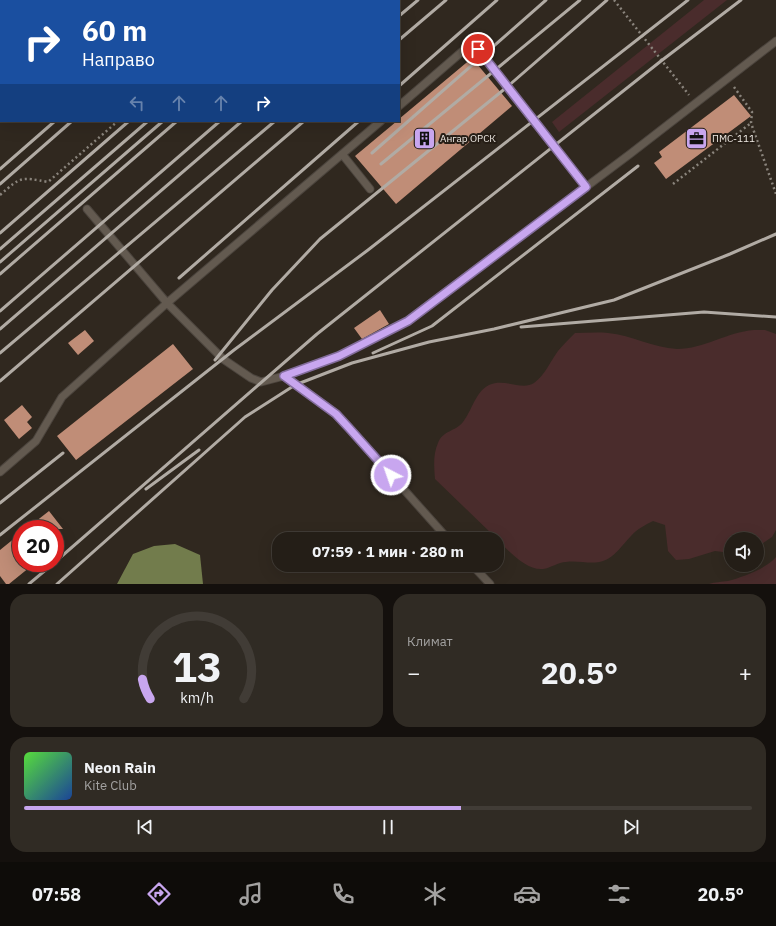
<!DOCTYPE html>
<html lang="ru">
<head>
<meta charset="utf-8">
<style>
  :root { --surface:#241e17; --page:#302b24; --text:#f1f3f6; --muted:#a3a2a1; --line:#413c36; --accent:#c8a6ef }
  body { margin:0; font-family:"IBM Plex Sans",sans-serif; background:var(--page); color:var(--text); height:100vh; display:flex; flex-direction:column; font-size:15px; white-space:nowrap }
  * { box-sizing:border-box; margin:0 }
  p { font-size:13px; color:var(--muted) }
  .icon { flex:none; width:22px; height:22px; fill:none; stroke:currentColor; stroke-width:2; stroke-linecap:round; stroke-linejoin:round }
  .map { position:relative; height:584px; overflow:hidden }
  .drawer { display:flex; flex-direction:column; gap:10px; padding:10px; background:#14100d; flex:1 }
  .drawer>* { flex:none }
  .banner { position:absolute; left:0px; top:0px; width:400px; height:122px; box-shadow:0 4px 16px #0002,0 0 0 1px var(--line); background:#1a4fa0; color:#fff; overflow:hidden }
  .buttons { position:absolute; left:724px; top:532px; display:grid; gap:8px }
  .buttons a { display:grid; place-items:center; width:40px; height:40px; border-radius:50%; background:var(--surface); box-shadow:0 4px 16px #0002,0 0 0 1px var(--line); font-size:20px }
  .speed { position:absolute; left:12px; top:520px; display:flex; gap:8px; font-size:20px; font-weight:700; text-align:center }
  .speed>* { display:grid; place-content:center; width:52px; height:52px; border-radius:50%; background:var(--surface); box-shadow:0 4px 16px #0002,0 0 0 1px var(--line); line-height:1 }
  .speed .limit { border:6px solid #d22; background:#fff; color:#111 }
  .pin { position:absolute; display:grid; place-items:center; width:34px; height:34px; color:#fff; margin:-17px; border:2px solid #fff; border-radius:50%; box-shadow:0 1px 4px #0007 }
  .me { position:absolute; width:44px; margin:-22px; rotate:319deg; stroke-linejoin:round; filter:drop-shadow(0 0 3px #0008) }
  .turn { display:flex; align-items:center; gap:14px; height:84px; padding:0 16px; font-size:18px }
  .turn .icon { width:52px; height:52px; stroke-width:2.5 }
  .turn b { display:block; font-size:28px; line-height:34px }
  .lanes { display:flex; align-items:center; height:38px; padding:0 16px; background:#0003; justify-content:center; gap:20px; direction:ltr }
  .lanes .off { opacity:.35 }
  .big { font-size:30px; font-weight:700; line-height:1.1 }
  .drawer .card { flex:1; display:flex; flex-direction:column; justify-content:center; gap:6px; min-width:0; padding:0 14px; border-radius:16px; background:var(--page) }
  .drawer .dial { align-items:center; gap:0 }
  .dial svg { height:104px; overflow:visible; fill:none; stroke:var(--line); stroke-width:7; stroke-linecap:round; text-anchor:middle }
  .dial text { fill:var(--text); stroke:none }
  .song { display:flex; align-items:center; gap:12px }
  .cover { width:48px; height:48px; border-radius:6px; background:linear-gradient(135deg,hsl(110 70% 55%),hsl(220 70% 35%)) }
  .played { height:4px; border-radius:2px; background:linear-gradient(90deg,var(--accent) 60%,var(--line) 60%) }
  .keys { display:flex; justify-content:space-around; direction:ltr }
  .heat { display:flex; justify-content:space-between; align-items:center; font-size:22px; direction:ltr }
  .drawer .tiles { flex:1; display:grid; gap:10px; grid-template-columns:1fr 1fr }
  .card:last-child { grid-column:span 2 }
  .trip { position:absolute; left:272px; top:532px; width:232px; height:40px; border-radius:16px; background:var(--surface); box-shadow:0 4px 16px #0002,0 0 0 1px var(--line); font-weight:700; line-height:40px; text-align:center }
  .menu { display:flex; height:64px; justify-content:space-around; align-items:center; background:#0e0c09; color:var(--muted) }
  .menu .icon { width:28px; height:28px }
  .menu .active { color:var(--accent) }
  .menu b { font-size:18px; color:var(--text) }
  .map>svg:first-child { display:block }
  .green { fill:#4a2c2c }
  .water { fill:#727c4c }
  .building { fill:#c08d77 }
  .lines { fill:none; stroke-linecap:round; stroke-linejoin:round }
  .lane-casing { stroke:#4c453e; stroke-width:9 }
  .path { stroke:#8a847c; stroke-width:2.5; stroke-dasharray:2 3; stroke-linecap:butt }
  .lane { stroke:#635a50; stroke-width:7 }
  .rail { stroke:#b1aba4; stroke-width:3 }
  .route-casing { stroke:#826c9b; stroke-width:10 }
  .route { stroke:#c8a6ef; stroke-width:7 }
  .labels { text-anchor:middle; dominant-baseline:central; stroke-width:4; stroke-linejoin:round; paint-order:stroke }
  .poi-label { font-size:10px; fill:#efeae4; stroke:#261e16; text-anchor:start }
</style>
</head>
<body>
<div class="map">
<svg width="776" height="584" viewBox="0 0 776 584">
  <rect width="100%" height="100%" fill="#30281f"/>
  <path class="green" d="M 704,0 L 727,0 L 559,132 L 552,122 Z
    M 754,330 L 765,330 L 776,334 L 776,530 L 772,537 L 757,547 L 757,539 L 731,539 L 731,553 L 715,551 L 689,559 L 676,560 L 668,551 L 665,525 L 653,521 C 645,525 637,529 631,536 C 622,545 615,557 603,561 C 592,565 578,560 566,562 C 558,562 551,568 543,569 C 525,571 504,546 493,535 L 435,479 C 434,467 433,454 438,443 C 443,430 455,432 463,422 C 472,411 475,392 489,385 C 505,378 522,391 534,383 C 545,375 550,362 558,351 C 563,345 569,339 575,333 C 586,333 597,332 608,333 C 632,335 653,348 677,349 C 704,349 727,332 754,330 Z
    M 776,557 L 776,584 L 709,584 C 715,582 721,582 728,581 C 742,577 766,569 776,557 Z"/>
  <path class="water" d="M 175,544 L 200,555 L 203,584 L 117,584 L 133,554 L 154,546 Z"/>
  <path class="building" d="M 472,58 L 512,106 L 396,204 L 355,156 L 397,121 L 399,121 L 399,119 Z
    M 734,95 L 751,116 L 666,179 L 654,163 L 662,157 L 659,152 Z
    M 380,310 L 389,324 L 362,339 L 354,328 Z
    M 85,330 L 94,341 L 78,355 L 68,343 Z
    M 173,344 L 193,369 L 76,460 L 57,436 Z
    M 22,405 L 32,417 L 27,422 L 32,428 L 19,439 L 4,420 Z
    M 49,511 L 63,529 L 26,529 Z
    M 21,533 L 21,563 L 35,563 L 9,584 L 6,584 L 0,576 L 0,550 Z"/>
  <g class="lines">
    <defs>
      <path id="lane" d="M 399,106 L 472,43 L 586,187
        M 342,154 L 370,189
        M 87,209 L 167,303 L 381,121
        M 0,472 L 36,441 L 62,397 L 167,303 L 223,359 L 251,378 L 261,382 L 284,376
        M 448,539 L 349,428 L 336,414 L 284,376 L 339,356 L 407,321 L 630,154 L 776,41
        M 472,565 L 490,584"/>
    </defs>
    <use href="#lane" class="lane-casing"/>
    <path class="path" d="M 614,0 L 689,95
      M 216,1 L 217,0
      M 734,87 L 752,112 L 751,123 L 776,194
      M 673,184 L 751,123
      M 0,195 C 22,176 20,177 48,182 L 118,121"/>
    <use href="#lane" class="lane"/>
    <path class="rail" d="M 24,1 L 26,0
      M 67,1 L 69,0
      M 84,1 L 85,0
      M 109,1 L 111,0
      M 139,1 L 141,0
      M 152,1 L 153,0
      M 195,1 L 197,0
      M 270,1 L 271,0
      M 286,1 L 287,0
      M 302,1 L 303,0
      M 315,1 L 316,0
      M 359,1 L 360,0
      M 381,1 L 382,0
      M 0,9 L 1,9
      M 399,16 L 418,0
      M 0,28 L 1,28
      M 0,36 L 1,36
      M 399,40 L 446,0
      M 0,53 L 1,52
      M 0,73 L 1,72
      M 0,86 L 1,86
      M 399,86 L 497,0
      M 0,112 L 1,112
      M 372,153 L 546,0
      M 381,164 L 580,0
      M 0,169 L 55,121
      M 0,184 L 72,121
      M 0,233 L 129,121
      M 0,249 L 148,121
      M 0,262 L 163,121
      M 0,274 L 177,121
      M 179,278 L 359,121
      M 0,311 L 220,121
      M 521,327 L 704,312 L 776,317
      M 0,329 L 242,121
      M 0,353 L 275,121
      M 373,353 L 432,326 L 638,166
      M 215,360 L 272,290 L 320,239 L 507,87 L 607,0
      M 0,381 L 304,121
      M 146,489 L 199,450
      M 0,503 L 63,453
      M 0,535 L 234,350 L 368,250 L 688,0
      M 55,562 L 317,334 L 661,61 L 741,0
      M 29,584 L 54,563
      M 57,584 L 245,417 L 295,385 L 352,363 L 429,342 L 494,329 L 614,300 L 730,254 L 776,234"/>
  </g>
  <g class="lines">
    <defs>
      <path id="route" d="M 391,475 L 349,428 L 336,414 L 284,376 L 339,356 L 408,321 L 586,187 L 478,49"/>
    </defs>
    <use href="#route" class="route-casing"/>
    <use href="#route" class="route"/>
  </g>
  <defs>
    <symbol id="building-square" viewBox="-11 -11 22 22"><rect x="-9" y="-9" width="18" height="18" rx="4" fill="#c8a6ef" stroke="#261e16"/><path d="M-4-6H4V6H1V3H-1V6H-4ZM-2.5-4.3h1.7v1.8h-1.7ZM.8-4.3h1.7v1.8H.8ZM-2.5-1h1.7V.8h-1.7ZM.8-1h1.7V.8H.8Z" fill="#111"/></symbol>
    <symbol id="office-square" viewBox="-11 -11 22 22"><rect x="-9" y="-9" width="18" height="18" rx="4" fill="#c8a6ef" stroke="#261e16"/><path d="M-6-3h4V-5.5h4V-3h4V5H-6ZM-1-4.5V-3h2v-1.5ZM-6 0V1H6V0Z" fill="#111"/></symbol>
  </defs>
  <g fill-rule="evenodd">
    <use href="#building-square" x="412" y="126" width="25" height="25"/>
    <use href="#office-square" x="684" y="126" width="25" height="25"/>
  </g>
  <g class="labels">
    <g class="poi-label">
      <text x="440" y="138">Ангар ОРСК</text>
      <text x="712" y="138">ПМС-111</text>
    </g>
  </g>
</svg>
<div class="buttons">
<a><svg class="icon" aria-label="sound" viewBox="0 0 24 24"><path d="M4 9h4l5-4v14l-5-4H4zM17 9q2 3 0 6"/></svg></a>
</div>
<div class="speed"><div class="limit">20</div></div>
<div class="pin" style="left:478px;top:49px;background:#d93025"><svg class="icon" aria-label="arrive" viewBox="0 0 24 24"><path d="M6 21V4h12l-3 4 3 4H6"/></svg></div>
<svg class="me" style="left:391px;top:475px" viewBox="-20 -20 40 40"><circle r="17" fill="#c8a6ef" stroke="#fff" stroke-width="3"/><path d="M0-11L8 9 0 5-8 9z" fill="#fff"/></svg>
<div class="trip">07:59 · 1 мин · 280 m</div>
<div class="banner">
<div class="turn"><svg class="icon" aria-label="right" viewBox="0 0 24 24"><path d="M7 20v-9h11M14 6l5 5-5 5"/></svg><div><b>60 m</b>Направо</div></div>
<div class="lanes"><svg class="icon off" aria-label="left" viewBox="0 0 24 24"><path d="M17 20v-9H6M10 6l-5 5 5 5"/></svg><svg class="icon off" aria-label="ahead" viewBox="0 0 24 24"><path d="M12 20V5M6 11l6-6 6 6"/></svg><svg class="icon off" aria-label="ahead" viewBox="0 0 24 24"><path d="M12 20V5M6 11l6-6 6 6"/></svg><svg class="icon" aria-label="right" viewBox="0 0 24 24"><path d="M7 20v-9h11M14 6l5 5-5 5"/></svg></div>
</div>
</div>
<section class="drawer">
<div class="tiles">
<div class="card dial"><svg viewBox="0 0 100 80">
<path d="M14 69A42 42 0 1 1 86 69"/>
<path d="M14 69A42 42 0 0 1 8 54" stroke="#c8a6ef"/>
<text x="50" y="56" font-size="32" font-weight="700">13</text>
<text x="50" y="72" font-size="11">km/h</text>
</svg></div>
<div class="card"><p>Климат</p>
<div class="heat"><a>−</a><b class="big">20.5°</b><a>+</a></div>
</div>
<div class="card">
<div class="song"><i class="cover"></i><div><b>Neon Rain</b><p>Kite Club</p></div></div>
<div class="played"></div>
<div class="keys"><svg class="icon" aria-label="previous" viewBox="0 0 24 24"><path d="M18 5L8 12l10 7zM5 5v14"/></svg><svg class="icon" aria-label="pause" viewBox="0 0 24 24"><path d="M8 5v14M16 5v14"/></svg><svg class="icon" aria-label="next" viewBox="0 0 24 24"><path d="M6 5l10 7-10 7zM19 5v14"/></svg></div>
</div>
</div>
</section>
<nav class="menu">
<b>07:58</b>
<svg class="icon active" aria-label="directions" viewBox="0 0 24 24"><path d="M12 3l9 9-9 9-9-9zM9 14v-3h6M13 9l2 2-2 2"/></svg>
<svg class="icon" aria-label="music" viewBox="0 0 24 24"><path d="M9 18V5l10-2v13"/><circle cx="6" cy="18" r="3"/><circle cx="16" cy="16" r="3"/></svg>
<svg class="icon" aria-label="phone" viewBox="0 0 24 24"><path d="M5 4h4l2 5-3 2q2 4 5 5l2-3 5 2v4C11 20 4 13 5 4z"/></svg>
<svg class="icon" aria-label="climate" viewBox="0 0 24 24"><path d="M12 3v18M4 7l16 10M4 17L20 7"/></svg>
<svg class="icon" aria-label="car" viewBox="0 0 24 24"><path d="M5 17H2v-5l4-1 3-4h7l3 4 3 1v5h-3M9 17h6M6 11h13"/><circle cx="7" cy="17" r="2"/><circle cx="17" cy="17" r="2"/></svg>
<svg class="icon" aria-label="filters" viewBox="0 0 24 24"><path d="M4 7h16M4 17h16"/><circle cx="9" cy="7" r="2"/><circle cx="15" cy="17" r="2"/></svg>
<b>20.5°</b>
</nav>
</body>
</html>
